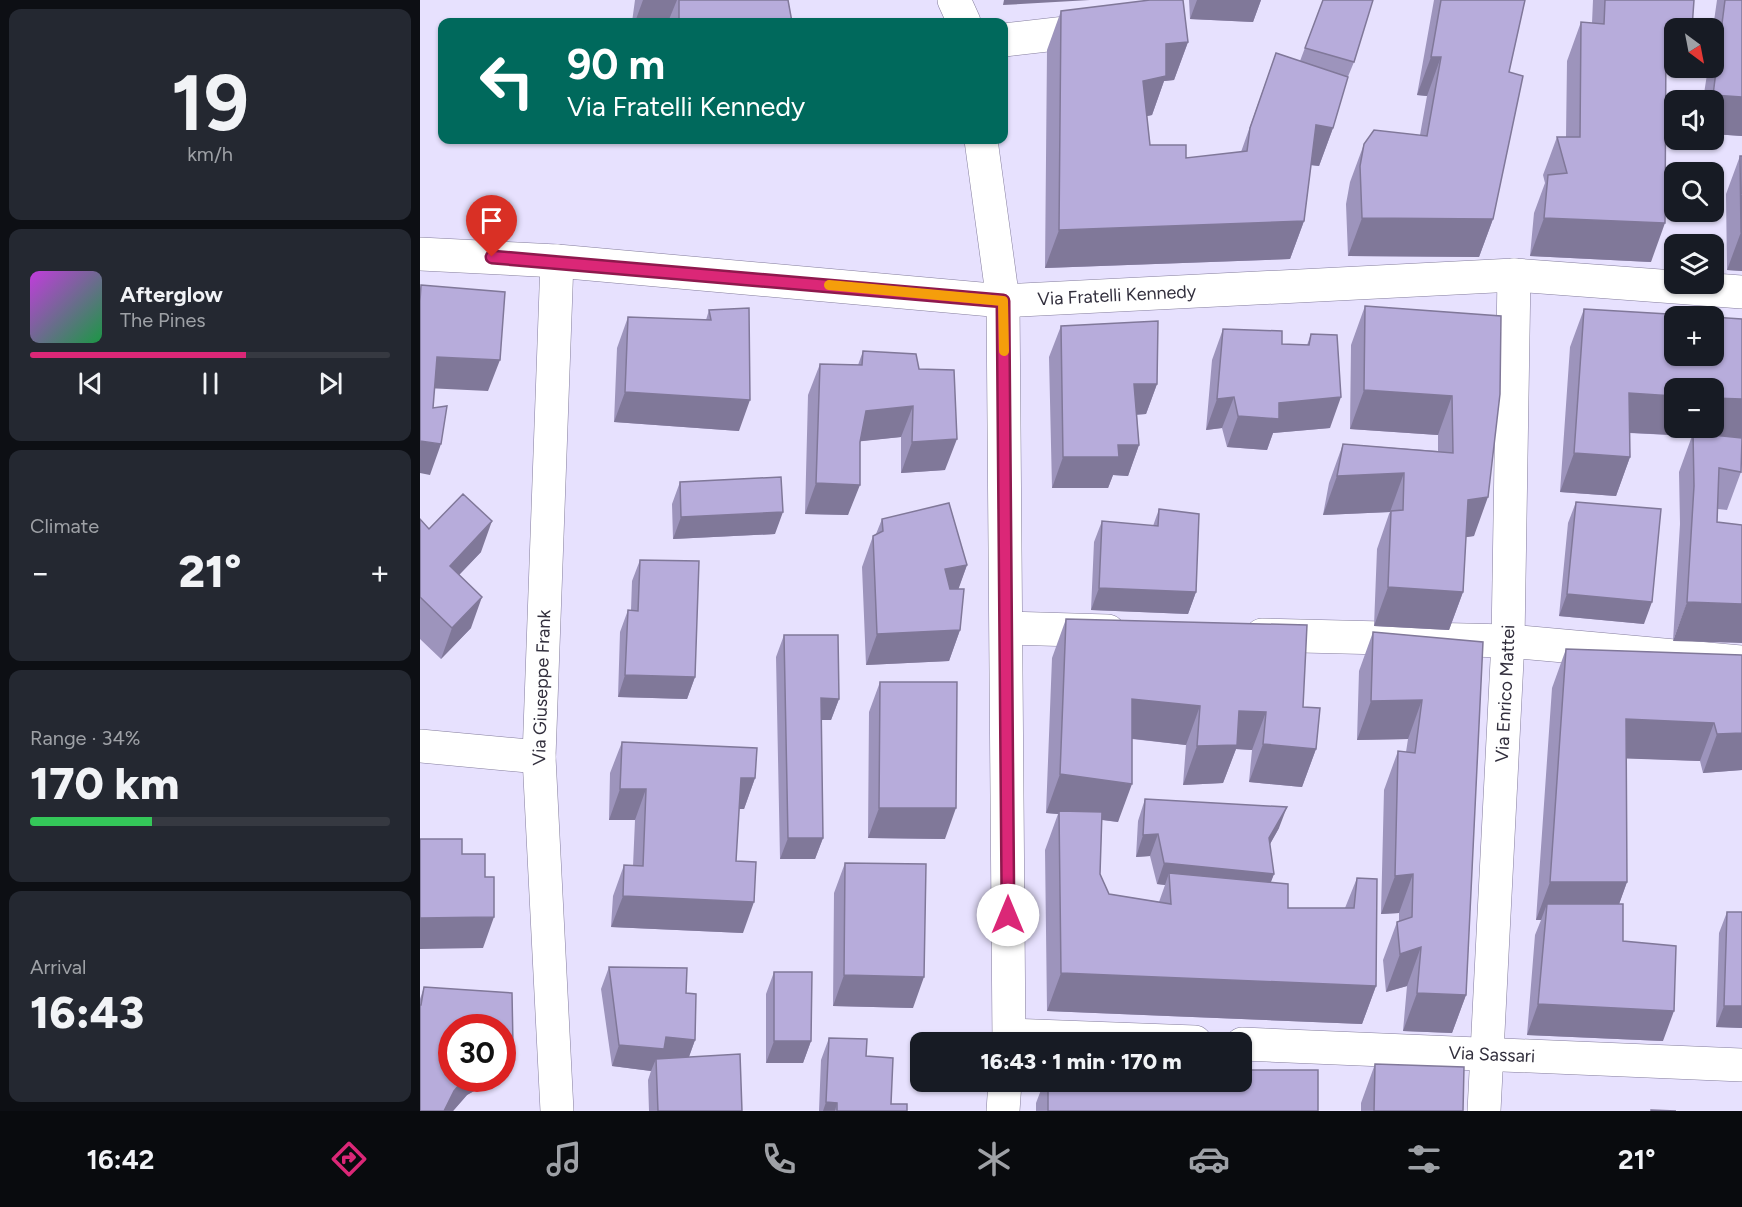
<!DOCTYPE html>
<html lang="en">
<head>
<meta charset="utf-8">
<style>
  :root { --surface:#171b24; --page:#242831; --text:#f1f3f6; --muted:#9ea1a6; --line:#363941; --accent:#db2777 }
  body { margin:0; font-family:Figtree,sans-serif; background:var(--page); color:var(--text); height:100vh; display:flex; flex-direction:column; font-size:22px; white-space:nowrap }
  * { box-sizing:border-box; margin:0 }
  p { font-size:20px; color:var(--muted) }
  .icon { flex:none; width:33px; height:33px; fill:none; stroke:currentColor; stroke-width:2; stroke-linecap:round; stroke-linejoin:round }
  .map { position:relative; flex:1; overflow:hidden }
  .panel { display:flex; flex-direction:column; gap:9px; padding:9px; background:#0d0f14; width:420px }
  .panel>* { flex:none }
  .hud { position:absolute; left:18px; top:18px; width:570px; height:126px; border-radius:12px; box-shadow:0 2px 4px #0004; background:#00695c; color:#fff; overflow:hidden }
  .needle { width:39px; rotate:148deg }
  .buttons { position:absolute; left:1244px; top:18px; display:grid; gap:12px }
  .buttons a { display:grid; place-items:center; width:60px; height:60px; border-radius:12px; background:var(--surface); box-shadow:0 2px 4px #0004; font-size:30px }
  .speed { position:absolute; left:18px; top:1014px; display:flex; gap:12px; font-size:30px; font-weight:700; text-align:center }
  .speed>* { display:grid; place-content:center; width:78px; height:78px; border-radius:50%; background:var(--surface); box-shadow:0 2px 4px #0004; line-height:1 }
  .speed .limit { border:9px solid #d22; background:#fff; color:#111 }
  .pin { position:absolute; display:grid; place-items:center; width:51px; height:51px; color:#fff; margin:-62px -26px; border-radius:50% 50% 50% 0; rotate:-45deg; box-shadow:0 0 6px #0007 }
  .pin .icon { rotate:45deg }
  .me { position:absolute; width:66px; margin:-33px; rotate:0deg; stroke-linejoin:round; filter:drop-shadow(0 0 4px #0008) }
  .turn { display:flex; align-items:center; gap:21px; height:126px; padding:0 30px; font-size:27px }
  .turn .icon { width:78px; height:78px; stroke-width:2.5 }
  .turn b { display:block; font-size:42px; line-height:51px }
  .big { font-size:45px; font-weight:800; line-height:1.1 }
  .panel .card { flex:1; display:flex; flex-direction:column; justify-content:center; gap:9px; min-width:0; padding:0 21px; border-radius:12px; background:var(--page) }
  .panel .dial { align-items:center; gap:0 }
  .dial b { font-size:78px; line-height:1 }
  .song { display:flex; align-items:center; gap:18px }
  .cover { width:72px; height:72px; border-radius:9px; background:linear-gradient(135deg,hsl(290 70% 55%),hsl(140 70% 35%)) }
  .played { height:6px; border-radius:3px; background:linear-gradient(90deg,var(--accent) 60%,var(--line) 60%) }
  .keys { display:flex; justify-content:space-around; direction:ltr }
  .heat { display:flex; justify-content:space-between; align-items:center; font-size:33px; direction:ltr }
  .charge { height:9px; border-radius:4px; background:linear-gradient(90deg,#34c759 34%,var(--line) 0) }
  .trip { position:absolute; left:490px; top:1032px; width:342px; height:60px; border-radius:12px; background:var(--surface); box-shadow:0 2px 4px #0004; font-weight:800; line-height:60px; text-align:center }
  .dock { display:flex; height:96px; justify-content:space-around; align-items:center; background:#090b0e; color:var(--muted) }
  .dock .icon { width:42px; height:42px }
  .dock .current { color:var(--accent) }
  .dock b { font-size:27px; color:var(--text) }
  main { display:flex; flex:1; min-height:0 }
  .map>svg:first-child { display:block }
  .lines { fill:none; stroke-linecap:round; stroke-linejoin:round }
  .minor-casing { stroke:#847d9d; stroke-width:34 }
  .minor { stroke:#fff; stroke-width:33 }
  .wall { fill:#9d94bc }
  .shaded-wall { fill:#807899 }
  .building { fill:#b7acdb; stroke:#807899; stroke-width:1.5 }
  .route-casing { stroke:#8e194d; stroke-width:15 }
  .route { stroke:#db2777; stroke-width:10 }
  .slow { stroke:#f59e0b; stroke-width:10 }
  .labels { text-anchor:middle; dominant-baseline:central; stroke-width:4.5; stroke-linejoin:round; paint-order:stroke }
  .street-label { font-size:18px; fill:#322f3d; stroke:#e7e1fe }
</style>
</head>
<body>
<main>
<section class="panel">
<div class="card dial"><b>19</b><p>km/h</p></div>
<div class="card">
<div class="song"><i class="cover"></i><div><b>Afterglow</b><p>The Pines</p></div></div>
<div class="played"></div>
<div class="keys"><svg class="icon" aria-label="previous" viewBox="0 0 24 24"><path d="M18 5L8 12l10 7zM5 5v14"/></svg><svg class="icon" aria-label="pause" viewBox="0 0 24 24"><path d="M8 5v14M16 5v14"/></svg><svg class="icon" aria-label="next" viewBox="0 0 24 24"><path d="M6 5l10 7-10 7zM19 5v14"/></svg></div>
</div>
<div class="card"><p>Climate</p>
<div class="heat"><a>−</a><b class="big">21°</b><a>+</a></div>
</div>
<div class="card"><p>Range · 34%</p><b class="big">170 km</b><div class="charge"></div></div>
<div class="card"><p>Arrival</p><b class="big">16:43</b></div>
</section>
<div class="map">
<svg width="1322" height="1111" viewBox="0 0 1322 1111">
  <rect width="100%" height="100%" fill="#e7e1fe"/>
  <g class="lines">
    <defs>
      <g id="minor">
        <path d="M 534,0 L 544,22"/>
        <path d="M 584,40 L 741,22 L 745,0"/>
        <path d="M 561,140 L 583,301 L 589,1042"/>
        <path id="s1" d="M 0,254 L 137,261 L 583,301 L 1094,275 L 1322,292"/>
        <path d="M 587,628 L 688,631"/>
        <path d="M 842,635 L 1088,641 L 1322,662"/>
        <path d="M 0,746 L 119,757"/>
        <path d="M 589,1035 L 775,1042"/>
        <path id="s2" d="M 822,1044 L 1322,1065"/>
        <path id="s3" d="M 137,1111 L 119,757 L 137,261"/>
        <path d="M 583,1111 L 585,1082"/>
        <path id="s4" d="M 1064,1111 L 1088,641 L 1094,275"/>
      </g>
    </defs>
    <use href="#minor" class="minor-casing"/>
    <use href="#minor" class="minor"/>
  </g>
  <path class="wall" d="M 215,0 L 368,0 L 372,22 L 212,22 Z
    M 769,0 L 841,0 L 833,22 L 770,19 Z
    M 903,0 L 934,62 L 927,79 L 913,128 L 899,166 L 891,165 L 884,221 L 870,259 L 625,268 L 627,50 L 641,11 L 768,42 L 754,80 L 744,81 L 732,115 L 727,116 L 730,145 L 766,158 L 821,152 L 856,53 L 880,61 Z
    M 1014,0 L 1105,0 L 1089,72 L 1073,219 L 1059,257 L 928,256 L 926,204 L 930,182 L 944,144 L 1000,135 L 1007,96 L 997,95 Z
    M 1173,0 L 1274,0 L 1257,71 L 1246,73 L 1231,262 L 1110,256 L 1114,213 L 1125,183 L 1123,175 L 1137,137 L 1146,137 L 1147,61 L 1161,22 L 1172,23 Z
    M 1297,0 L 1322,0 L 1322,136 L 1293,134 L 1293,100 L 1283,100 L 1288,68 L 1293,68 L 1293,28 Z
    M 1320,156 L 1322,156 L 1322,271 L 1307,270 L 1306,194 Z
    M 945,306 L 1081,316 L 1054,536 L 1046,537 L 1043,592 L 1029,630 L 954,626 L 957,549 L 969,514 L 970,512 L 903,515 L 909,483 L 923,444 L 1018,451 L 1018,435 L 930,429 L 931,345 Z
    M 1164,309 L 1321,472 L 1307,510 L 1298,509 L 1297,522 L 1253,641 L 1260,524 L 1259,472 L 1272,436 L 1209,433 L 1210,457 L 1196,496 L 1140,492 L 1150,347 Z
    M 289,310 L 319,431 L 194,422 L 197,348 L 208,317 L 286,320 Z
    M 641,326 L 737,384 L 726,414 L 717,415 L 719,445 L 708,476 L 693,475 L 688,488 L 632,488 L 629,357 Z
    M 803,329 L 862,344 L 887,345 L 891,334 L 910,428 L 853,433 L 847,450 L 807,447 L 802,428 L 786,430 L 792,360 Z
    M 443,351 L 499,369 L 525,470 L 481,473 L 481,437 L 440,441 L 428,515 L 385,514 L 388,395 L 400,364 L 438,365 Z
    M 260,482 L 355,534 L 253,539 L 252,504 Z
    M 1156,502 L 1224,624 L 1139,616 L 1148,523 Z
    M 739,509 L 776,592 L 768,614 L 671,610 L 674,542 L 682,521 L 733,526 Z
    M 0,519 L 9,529 L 61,552 L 39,575 L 51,628 L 21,659 L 0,639 Z
    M 462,519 L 547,565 L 538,589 L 540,630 L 529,661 L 446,665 L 442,567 L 453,536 L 456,534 Z
    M 220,560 L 275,677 L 267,699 L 198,697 L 200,632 L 208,610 L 211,610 L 212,581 Z
    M 646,619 L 883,707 L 896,749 L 882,787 L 829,782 L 832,750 L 816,749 L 803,783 L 763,785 L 766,745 L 712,739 L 698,822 L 682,820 L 680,874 L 689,894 L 739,902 L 745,885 L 737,884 L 730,856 L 716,857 L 718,821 L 725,799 L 859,828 L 850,844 L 854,874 L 850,883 L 868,908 L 925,908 L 937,878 L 956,986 L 942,1024 L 627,1011 L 625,850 L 638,814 L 626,813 L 632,658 Z
    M 953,632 L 1063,642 L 1046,995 L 1032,1033 L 983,1031 L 987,986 L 966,992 L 963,960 L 977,922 L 979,921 L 979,913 L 961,914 L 964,790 L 978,751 L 986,752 L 988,739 L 937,740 L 939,671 Z
    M 364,635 L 419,699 L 411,720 L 401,720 L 403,838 L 395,859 L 360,859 L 356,657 Z
    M 1146,649 L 1322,655 L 1322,770 L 1283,773 L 1280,761 L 1206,758 L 1207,882 L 1199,904 L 1203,941 L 1243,1041 L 1107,1035 L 1115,935 L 1121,920 L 1116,920 L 1132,688 Z
    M 460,682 L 525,839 L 448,838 L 449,712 Z
    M 202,742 L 335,778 L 324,809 L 319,809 L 316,861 L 323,933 L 191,927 L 193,896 L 204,865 L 213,866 L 215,820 L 189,820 L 190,773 Z
    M 425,863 L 493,1008 L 413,1006 L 414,893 Z
    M 1307,912 L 1322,1028 L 1296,1027 L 1299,933 Z
    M 189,967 L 275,1040 L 269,1057 L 322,1111 L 229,1111 L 228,1080 L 231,1071 L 192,1066 L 181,989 Z
    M 354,972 L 391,1041 L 383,1063 L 346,1063 L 346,994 Z
    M 4,987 L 92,993 L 93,1045 L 82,1073 L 82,1028 L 32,1028 L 32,1078 L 77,1078 L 47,1095 L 33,1111 L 0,1111 L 0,999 Z
    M 409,1038 L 471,1104 L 487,1111 L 399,1111 L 401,1060 Z
    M 955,1064 L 1043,1111 L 941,1111 L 941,1103 Z
    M 624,1082 L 822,1082 L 898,1111 L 616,1111 L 616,1103 Z"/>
  <path class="shaded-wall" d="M 223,0 L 257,0 L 248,22 L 215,22 Z
    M 584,0 L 670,0 L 583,5 Z
    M 777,0 L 841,0 L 833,22 L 770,19 Z
    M 259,20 L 289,22 L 258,22 Z
    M 1254,35 L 1254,68 L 1259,68 L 1257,71 L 1232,74 L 1246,36 Z
    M 768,42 L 754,80 L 744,81 L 732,115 L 709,120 L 723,81 L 746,44 Z
    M 1011,57 L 1021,57 L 1007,96 L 997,95 Z
    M 1293,95 L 1322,97 L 1322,136 L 1293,134 L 1293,100 L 1291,100 Z
    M 896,125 L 913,128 L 899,166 L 882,164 Z
    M 942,218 L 1073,219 L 1059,257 L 928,256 Z
    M 1124,218 L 1245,223 L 1231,262 L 1110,256 Z
    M 884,221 L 870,259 L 625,268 L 639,230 Z
    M 1321,232 L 1322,232 L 1322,271 L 1307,270 Z
    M 17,357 L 80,360 L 68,391 L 6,388 Z
    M 714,384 L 737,384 L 726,414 L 702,415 Z
    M 944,390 L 1032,396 L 1018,435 L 930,429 Z
    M 205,392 L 330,400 L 319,431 L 194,422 Z
    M 1209,393 L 1254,396 L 1254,428 L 1293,428 L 1293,398 L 1322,399 L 1322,438 L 1273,433 L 1272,436 L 1195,432 Z
    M 814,397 L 802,428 L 786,430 L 797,399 Z
    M 921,397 L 910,428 L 853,433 L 847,450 L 807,447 L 818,416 L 859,403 Z
    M 493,406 L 481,437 L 434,442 L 446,411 Z
    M 537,439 L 525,470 L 481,473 L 492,442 Z
    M 0,441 L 21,444 L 10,475 L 0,473 Z
    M 698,445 L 719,445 L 708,476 L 693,475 L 688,488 L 632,488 L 643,457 Z
    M 1154,453 L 1210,457 L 1196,496 L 1140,492 Z
    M 984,473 L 970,512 L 903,515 L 917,476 Z
    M 396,483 L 440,485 L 428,515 L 385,514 Z
    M 1068,497 L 1054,536 L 1034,539 L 1048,500 Z
    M 363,512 L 355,534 L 253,539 L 261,517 Z
    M 72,521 L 61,552 L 18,597 L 30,566 Z
    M 547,565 L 536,596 L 514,599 L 525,569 Z
    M 968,587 L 1043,592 L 1029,630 L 954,626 Z
    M 679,588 L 776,592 L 768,614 L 671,610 Z
    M 1147,594 L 1232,602 L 1224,624 L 1139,616 Z
    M 62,597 L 51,628 L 21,659 L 32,628 Z
    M 1267,602 L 1322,604 L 1322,643 L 1253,641 Z
    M 540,630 L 529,661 L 446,665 L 457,634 Z
    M 205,675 L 275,677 L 267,699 L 198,697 Z
    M 401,698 L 419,699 L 411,720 L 393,720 Z
    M 712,699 L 780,706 L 766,745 L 698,737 Z
    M 1002,700 L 988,739 L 937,740 L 951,701 Z
    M 819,711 L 846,712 L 832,750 L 816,749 L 803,783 L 763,785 L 777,746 Z
    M 1206,719 L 1294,723 L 1280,761 L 1192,758 Z
    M 1322,733 L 1322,770 L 1283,773 L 1297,734 Z
    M 843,744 L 896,749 L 882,787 L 829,782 Z
    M 640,774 L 712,784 L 698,822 L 640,814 L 639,811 L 638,814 L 626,813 Z
    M 321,778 L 335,778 L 324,809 L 309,809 Z
    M 200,789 L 226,789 L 215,820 L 189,820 Z
    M 867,807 L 859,828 L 841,860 L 849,838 Z
    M 459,808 L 536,808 L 525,839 L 448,838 Z
    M 738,834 L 730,856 L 716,857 L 723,835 Z
    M 368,838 L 403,838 L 395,859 L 360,859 Z
    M 744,863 L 854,874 L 846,895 L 749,873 L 745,885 L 737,884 Z
    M 993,874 L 979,913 L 961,914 L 975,876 Z
    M 1130,882 L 1207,882 L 1193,921 L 1127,904 L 1121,920 L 1116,920 Z
    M 203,896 L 334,902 L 323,933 L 191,927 Z
    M 74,917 L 63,948 L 0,949 L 0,918 Z
    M 1001,947 L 987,986 L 966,992 L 980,954 Z
    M 641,973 L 956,986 L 942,1024 L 627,1011 Z
    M 424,975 L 504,977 L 493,1008 L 413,1006 Z
    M 997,993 L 1046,995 L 1032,1033 L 983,1031 Z
    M 1118,1004 L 1254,1011 L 1243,1041 L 1107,1035 Z
    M 1304,1006 L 1322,1006 L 1322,1028 L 1296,1027 Z
    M 246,1037 L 275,1040 L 267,1062 L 236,1059 L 231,1071 L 192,1066 L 199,1045 Z
    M 354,1041 L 391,1041 L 383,1063 L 346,1063 Z
    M 93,1045 L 82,1073 L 82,1051 Z
    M 45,1078 L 77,1078 L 47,1095 L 33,1111 L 24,1111 L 34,1091 Z
    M 406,1102 L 417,1103 L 415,1111 L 403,1111 Z"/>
  <path class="building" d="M 259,0 L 368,0 L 372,22 L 289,22 L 259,20 Z
    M 730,0 L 763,0 L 768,42 L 746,44 L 746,76 L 723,81 L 730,145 L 766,145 L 766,158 L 827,151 L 830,128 L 856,53 L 928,77 L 913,128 L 896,125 L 884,221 L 639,230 L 641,11 Z
    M 903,0 L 953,0 L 934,62 L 885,48 Z
    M 1021,0 L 1105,0 L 1089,72 L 1103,76 L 1073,219 L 942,218 L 940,166 L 944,144 L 954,130 L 1007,136 L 1021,57 L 1011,57 Z
    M 1185,0 L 1274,0 L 1272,28 L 1254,28 L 1254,35 L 1246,36 L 1245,223 L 1124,218 L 1128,175 L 1147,173 L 1137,137 L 1160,137 L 1161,22 L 1184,24 Z
    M 1305,0 L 1322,0 L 1322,97 L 1293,95 Z
    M 1320,156 L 1322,156 L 1322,232 L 1321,232 Z
    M 1,285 L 85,292 L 80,360 L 17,357 L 13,408 L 27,406 L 21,444 L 0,441 L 0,301 Z
    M 945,306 L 1081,316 L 1080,394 L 1068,497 L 1048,500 L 1043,592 L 968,587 L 971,511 L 983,510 L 984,473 L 917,476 L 923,444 L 1033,453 L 1032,396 L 944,390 Z
    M 329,308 L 330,400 L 205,392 L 208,317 L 291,320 L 289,310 Z
    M 1164,309 L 1282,316 L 1254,316 L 1254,356 L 1293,356 L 1293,317 L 1322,319 L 1322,399 L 1293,398 L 1293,388 L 1254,388 L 1254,396 L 1209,393 L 1210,457 L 1154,453 Z
    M 738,321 L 737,384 L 714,384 L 719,445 L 698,445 L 699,457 L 643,457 L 641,326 Z
    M 803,329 L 862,331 L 862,344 L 889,345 L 891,334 L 917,335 L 921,397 L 859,403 L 859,419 L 818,416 L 814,397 L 797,399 Z
    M 443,351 L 496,354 L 499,369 L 534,370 L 537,439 L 492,442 L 493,406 L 446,411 L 440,442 L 440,485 L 396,483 L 400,364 L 442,365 Z
    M 1273,433 L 1322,438 L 1321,472 L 1299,468 L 1297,522 L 1322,525 L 1322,604 L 1267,602 L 1274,486 Z
    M 361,477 L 363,512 L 261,517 L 260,482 Z
    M 43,494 L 72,521 L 30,566 L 62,597 L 32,628 L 0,597 L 0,519 L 9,529 Z
    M 1156,502 L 1241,509 L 1232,602 L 1147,594 Z
    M 529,503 L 547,565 L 525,569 L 530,589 L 544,589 L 540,630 L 457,634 L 453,536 L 463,531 L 462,519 Z
    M 739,509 L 779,514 L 776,592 L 679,588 L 682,521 L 738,526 Z
    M 220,560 L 279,561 L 275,677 L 205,675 L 208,610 L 218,611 Z
    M 646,619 L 887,625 L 883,707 L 900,708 L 896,749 L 843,744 L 846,712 L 819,711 L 817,745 L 777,746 L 780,706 L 712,699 L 712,784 L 640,774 Z
    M 953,632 L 1063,642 L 1046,995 L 997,993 L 1001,947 L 980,954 L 977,922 L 992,917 L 993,874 L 975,876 L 978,751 L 995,753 L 1002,700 L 951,701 Z
    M 364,635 L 418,635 L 419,699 L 401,698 L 403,838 L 368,838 Z
    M 1146,649 L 1322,655 L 1322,733 L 1297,734 L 1294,723 L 1206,719 L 1207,882 L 1130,882 Z
    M 460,682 L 537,682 L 536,808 L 459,808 Z
    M 202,742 L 337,748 L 335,778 L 321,778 L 316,861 L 336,862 L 334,902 L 203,896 L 204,865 L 223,866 L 226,789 L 200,789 Z
    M 725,799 L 867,807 L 849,838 L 854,874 L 744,863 L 738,834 L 723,835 Z
    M 639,811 L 682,812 L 680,874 L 689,894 L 751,904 L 749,873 L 868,884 L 868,908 L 934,908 L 937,878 L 957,879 L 956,986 L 641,973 Z
    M 0,839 L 42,839 L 42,854 L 65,854 L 65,877 L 74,877 L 74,917 L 0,918 Z
    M 425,863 L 506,864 L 504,977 L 424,975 Z
    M 1127,904 L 1203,904 L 1203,941 L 1256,946 L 1254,1011 L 1118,1004 Z
    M 1307,912 L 1322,912 L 1322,1006 L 1304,1006 Z
    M 189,967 L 267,968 L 266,993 L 276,994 L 275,1040 L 246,1037 L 244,1049 L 199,1045 Z
    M 354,972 L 392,972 L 391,1041 L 354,1041 Z
    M 4,987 L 92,993 L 93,1045 L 82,1051 L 82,1028 L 32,1028 L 32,1078 L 45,1078 L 34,1091 L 24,1111 L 0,1111 L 0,1005 L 1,1005 Z
    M 409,1038 L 447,1039 L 446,1056 L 473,1058 L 471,1104 L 487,1104 L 487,1111 L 417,1111 L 417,1103 L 406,1102 Z
    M 320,1054 L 322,1111 L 238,1111 L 236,1059 Z
    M 955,1064 L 1044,1067 L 1043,1111 L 954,1111 Z
    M 822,1070 L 898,1070 L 898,1111 L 628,1111 L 628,1082 L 822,1082 Z
    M 1231,1110 L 1256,1111 L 1231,1111 Z"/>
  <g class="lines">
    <defs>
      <path id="route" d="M 72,257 L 583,301 L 588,915"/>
    </defs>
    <use href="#route" class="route-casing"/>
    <use href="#route" class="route"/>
    <path class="slow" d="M 409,285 L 583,301 L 584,351"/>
  </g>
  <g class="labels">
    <g class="street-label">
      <text stroke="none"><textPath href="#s1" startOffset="699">Via Fratelli Kennedy</textPath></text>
      <text stroke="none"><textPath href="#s3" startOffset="424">Via Giuseppe Frank</textPath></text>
      <text stroke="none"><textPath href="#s4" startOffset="418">Via Enrico Mattei</textPath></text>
      <text stroke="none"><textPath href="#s2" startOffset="250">Via Sassari</textPath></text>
    </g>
  </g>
</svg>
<div class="buttons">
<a><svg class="needle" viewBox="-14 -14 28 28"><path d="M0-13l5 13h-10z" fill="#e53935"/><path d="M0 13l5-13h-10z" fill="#9ea1a6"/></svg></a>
<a><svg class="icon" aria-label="sound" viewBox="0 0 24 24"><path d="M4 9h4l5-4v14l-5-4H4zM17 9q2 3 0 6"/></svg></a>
<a><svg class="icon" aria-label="search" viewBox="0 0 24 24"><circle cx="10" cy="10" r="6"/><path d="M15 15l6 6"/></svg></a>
<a><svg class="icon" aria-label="layers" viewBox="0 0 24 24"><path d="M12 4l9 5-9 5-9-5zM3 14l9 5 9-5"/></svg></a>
<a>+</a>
<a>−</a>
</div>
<div class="speed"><div class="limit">30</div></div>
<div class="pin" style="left:72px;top:257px;background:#d93025"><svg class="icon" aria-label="arrive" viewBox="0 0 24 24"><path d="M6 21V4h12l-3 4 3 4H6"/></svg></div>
<svg class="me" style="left:588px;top:915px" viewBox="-20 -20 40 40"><circle r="19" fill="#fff"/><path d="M0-13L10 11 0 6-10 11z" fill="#db2777"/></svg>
<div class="trip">16:43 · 1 min · 170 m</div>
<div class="hud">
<div class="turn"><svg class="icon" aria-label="left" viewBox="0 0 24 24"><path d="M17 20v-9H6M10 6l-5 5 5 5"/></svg><div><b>90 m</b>Via Fratelli Kennedy</div></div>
</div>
</div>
</main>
<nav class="dock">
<b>16:42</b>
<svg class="icon current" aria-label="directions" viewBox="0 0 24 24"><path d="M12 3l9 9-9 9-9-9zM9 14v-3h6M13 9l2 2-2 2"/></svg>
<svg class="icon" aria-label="music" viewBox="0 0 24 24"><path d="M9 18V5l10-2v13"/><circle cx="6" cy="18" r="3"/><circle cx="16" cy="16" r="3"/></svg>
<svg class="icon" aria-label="phone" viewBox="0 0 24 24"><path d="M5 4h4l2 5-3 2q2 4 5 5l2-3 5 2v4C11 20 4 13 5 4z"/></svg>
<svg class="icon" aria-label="climate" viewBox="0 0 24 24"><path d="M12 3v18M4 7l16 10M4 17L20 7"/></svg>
<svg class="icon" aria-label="car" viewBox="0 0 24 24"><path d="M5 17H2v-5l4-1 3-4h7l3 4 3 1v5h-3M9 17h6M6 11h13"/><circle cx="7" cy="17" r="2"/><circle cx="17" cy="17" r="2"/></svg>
<svg class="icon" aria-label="filters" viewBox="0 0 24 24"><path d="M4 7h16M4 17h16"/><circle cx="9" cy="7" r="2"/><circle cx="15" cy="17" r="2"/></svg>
<b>21°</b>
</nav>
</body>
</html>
